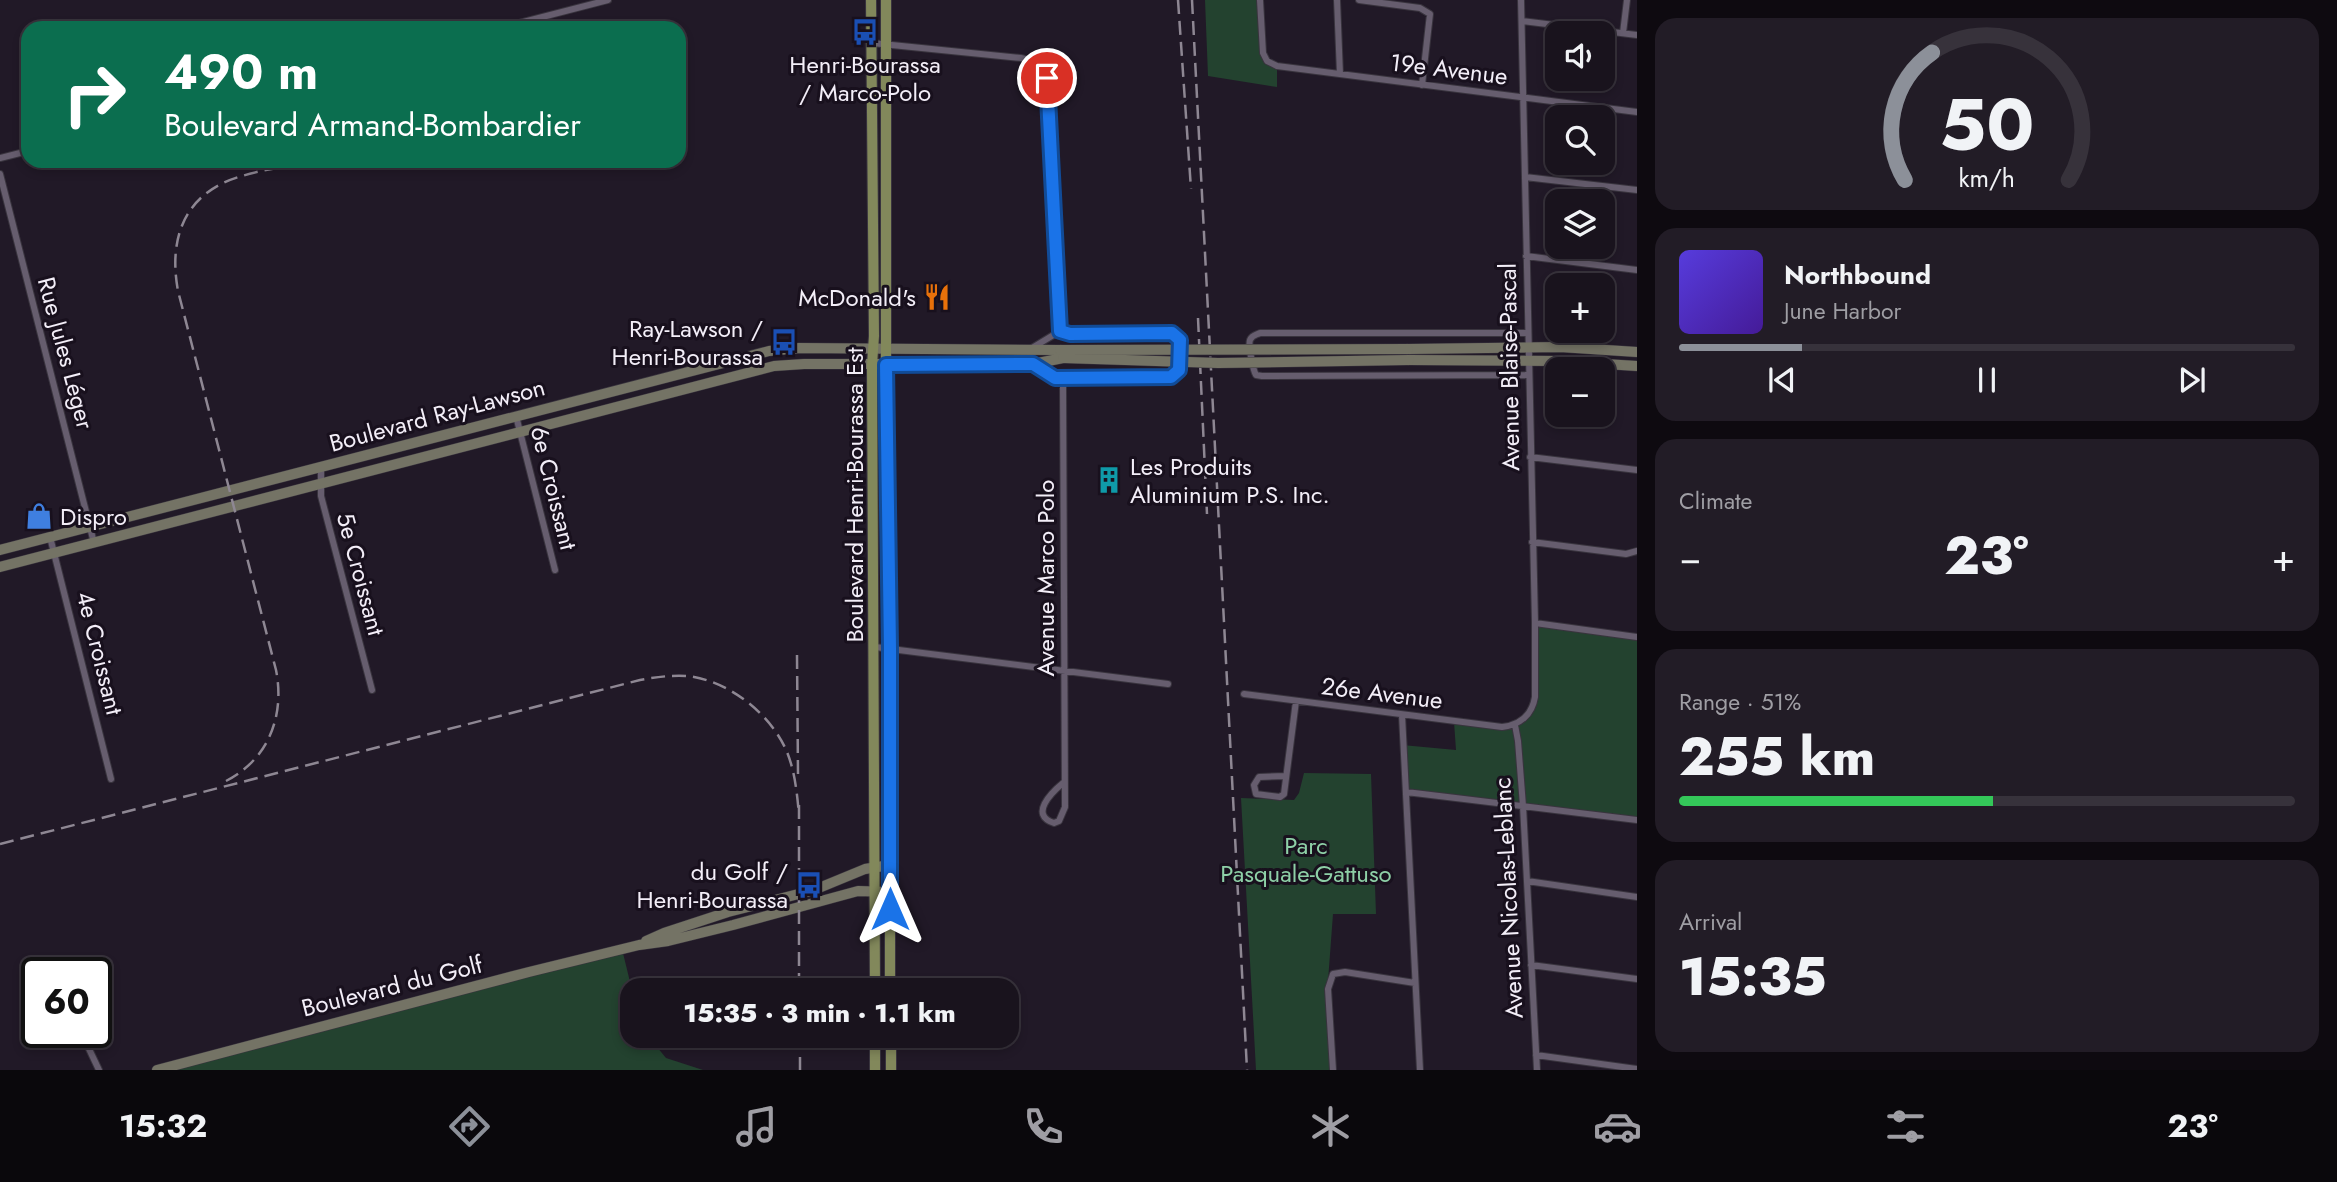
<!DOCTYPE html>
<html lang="en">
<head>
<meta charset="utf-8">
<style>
  :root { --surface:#19131d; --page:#221c26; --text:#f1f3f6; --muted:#9f9ea4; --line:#37323b; --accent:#8c9099 }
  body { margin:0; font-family:Jost,sans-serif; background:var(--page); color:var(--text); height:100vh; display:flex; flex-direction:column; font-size:26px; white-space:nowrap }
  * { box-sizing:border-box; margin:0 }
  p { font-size:23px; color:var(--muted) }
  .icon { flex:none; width:38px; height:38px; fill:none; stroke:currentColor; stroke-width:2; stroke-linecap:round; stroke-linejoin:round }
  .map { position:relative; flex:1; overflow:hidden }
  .side { display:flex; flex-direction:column; gap:18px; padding:18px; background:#0e0a10; width:700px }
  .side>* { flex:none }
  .banner { position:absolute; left:21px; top:21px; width:665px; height:147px; border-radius:21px; box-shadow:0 4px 10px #0003,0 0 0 2px var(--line); background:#0b6e4f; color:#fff; overflow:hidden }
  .fabs { position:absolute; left:1545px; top:21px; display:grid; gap:14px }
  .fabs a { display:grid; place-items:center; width:70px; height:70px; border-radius:14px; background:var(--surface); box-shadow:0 4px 10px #0003,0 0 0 2px var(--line); font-size:35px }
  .speed { position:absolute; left:21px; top:957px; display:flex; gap:14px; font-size:35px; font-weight:700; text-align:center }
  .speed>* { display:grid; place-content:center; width:91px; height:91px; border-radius:50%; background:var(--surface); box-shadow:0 4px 10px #0003,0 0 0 2px var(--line); line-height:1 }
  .speed .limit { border:4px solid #111; border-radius:10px; background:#fff; color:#111 }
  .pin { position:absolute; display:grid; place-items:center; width:60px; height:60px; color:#fff; margin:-30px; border:4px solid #fff; border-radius:50%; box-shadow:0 2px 7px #0007 }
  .me { position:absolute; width:77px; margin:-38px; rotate:0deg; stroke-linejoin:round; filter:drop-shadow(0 0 5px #0008) }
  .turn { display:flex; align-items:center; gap:24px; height:147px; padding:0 28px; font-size:32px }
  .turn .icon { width:91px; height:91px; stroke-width:2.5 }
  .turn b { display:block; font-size:49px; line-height:60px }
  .big { font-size:52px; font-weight:800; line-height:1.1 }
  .side .tile { flex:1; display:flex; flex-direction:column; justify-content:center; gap:10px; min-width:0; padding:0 24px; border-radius:21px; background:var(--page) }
  .side .dial { align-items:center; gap:0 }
  .dial svg { height:182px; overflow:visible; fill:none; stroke:var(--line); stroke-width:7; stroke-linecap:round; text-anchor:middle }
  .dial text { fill:var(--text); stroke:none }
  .song { display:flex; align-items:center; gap:21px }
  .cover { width:84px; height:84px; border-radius:10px; background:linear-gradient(135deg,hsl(250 70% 55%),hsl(260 70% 35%)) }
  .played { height:7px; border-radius:4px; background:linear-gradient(90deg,var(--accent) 20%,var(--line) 20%) }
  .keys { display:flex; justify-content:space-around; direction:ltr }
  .heat { display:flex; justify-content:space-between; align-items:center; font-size:38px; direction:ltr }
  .charge { height:10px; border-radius:5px; background:linear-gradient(90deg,#34c759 51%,var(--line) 0) }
  .trip { position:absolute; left:620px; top:978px; width:399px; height:70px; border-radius:21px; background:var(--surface); box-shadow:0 4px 10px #0003,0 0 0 2px var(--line); font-weight:800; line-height:70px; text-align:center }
  .tabs { display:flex; height:112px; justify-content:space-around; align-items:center; background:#0a080c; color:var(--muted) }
  .tabs .icon { width:49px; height:49px }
  .tabs .active { color:var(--accent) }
  .tabs b { font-size:32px; color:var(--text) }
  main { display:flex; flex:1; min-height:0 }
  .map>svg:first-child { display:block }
  .green { fill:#23422f }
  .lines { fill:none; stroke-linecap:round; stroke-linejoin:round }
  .street-casing { stroke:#39343e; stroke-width:8 }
  .secondary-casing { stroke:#39343e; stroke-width:11 }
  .primary-casing { stroke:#39343e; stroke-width:12 }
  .street { stroke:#665d6e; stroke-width:6 }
  .secondary { stroke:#747365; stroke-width:10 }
  .primary { stroke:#82885b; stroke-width:10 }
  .rail { stroke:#8e8793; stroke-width:2.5; stroke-dasharray:14 7; stroke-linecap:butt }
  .secondary-bridge-casing { stroke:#39343e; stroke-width:11; stroke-linecap:butt }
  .secondary-bridge { stroke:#747365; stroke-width:10 }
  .route-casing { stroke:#114b97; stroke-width:18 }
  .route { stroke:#1a73e8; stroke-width:12 }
  .labels { text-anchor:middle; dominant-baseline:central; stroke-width:6; stroke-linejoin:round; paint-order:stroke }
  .poi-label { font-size:24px; fill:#f3eef8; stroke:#18101d; text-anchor:end }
  .street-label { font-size:24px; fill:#f3eef8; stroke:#18101d }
  .park-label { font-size:24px; fill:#8ed0a7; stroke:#18101d }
</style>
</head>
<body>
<main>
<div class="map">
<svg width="1637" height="1070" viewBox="0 0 1637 1070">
  <rect width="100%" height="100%" fill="#211927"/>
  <path class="green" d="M 1205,0 L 1260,0 L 1263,53 L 1277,66 L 1277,87 L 1208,76 Z
    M 1535,623 L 1637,637 L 1637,820 L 1406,792 L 1402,745 L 1456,750 L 1454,722 L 1490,726 L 1515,724 L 1532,709 Z
    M 1304,773 L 1371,774 L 1376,914 L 1333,914 L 1328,981 L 1332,1070 L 1256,1070 L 1241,798 L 1294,800 L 1299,793 Z
    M 622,949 L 632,990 L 649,978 L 648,990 L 632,990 L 632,1036 L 648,1036 L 666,1058 L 703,1070 L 157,1070 Z"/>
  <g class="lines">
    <defs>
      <path id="street" d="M 1260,0 L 1263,53 L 1267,61 L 1277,66 L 1637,112
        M 1337,0 L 1340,74
        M 1359,0 L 1420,8 L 1430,14 L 1422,85
        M 1522,21 L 1637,35
        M 500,28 L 608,0
        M 1623,33 L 1627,0
        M 872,43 L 1021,58 C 1038,61 1046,70 1048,86 L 1060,331
        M 0,158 L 28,151
        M 0,174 L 94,543
        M 1525,177 L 1637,190
        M 1526,256 L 1637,270
        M 1528,333 L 1260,333 C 1256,335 1252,335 1250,340 C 1248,345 1253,370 1256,375 L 1262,376 L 1528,375
        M 1032,348 L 1060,331 L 1070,334 L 1173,333 L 1180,340 L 1179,370 L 1171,377 L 1055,378
        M 1035,364 L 1063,385 L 1065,807 L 1059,821 L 1054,823 C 1029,815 1051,793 1063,783
        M 516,416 L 555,570
        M 1530,457 L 1637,470
        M 321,467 L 321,496 L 372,690
        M 50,537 L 111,779
        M 1532,542 L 1626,554 L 1637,551
        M 1535,623 L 1637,637
        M 875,647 L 1168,684
        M 1244,694 L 1502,727 C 1520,725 1532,715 1535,697 L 1535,623 L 1521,0
        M 1402,715 L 1420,1070
        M 1515,725 L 1518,741 L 1523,806 L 1537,1070
        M 1286,776 L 1259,777 L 1254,785 L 1256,794 L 1280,797 L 1284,794 L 1296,701
        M 1406,792 L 1637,820
        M 1527,881 L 1637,897
        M 69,963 L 70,973
        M 1531,965 L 1637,979
        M 81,1032 L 99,1070
        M 1536,1055 L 1637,1069
        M 1333,1070 L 1328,989 L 1333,974 L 1345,972 L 1415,983"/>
      <path id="secondary" d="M 1408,349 L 1560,347 L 1637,352
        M 1409,360 L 1557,361 L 1637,366
        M 0,550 L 769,351 L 799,348 L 1060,350
        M 0,567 L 774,366 L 804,364 L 1033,364 L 1063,358
        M 646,941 L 664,933 L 728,912 L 814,890 L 865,869 L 890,865
        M 157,1070 L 529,972 L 639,945 L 668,941 L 733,925 L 858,891 L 889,892"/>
      <path id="primary" d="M 871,0 L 874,336 L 872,365 L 875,990
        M 886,0 L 886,378 L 890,648 L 890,990
        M 875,1036 L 875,1070
        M 891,1036 L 891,1070"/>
    </defs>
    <use href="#street" class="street-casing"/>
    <use href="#secondary" class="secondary-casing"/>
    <use href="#primary" class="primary-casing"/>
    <use href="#street" class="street"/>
    <use href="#secondary" class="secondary"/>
    <use href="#primary" class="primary"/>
    <path class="rail" d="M 1178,0 L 1191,189
      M 1192,0 L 1247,1070
      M 301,164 L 326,161
      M 1198,318 L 1207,514
      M 797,655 L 798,774
      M 226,781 C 269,759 285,715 276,670 L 178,291 C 168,237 185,192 242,176 C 264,169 288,167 311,161
      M 799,805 L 799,990
      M 0,844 L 640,680 C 656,677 671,675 688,676 C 729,681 771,714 787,752 C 795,772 797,793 799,815
      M 800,1036 L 800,1070"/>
    <defs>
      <path id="secondary-bridge" d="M 1060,350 L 1408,349
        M 1063,358 L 1218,363 L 1409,360"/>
    </defs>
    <use href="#secondary-bridge" class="secondary-bridge-casing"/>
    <use href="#secondary-bridge" class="secondary-bridge"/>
  </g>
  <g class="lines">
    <defs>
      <path id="route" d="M 890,909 L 890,648 L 886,365 L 1033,364 L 1055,378 L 1171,377 L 1179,370 L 1180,340 L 1172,333 L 1070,334 L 1060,331 L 1047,78"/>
    </defs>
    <use href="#route" class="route-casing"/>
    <use href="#route" class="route"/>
  </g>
  <defs>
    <symbol id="bus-bare" viewBox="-9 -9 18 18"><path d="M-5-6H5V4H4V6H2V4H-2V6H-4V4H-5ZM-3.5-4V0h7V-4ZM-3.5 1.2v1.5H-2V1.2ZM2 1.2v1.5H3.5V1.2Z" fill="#1a4fb4" stroke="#18101d" stroke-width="2.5" paint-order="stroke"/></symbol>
    <symbol id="restaurant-bare" viewBox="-9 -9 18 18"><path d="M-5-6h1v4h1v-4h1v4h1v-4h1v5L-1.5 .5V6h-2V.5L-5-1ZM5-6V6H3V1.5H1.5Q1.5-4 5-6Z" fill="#e8710a" stroke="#18101d" stroke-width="2.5" paint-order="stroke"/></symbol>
    <symbol id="building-bare" viewBox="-9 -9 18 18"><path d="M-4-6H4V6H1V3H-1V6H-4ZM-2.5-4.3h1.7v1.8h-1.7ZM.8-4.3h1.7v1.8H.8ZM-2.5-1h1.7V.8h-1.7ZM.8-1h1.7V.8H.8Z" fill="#0f9aa8" stroke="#18101d" stroke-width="2.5" paint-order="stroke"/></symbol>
    <symbol id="shop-bare" viewBox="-9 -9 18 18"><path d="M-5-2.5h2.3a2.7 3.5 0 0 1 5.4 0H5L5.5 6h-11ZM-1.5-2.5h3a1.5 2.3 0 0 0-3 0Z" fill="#3f7fe0" stroke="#18101d" stroke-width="2.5" paint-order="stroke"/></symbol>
  </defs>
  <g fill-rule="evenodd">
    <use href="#bus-bare" x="846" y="13" width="38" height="38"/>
    <use href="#restaurant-bare" x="918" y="278" width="38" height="38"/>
    <use href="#bus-bare" x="765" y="323" width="38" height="38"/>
    <use href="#building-bare" x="1090" y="461" width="38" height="38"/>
    <use href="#shop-bare" x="20" y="497" width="38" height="38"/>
    <use href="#bus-bare" x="790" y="866" width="38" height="38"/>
  </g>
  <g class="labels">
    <g class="poi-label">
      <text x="865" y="64" text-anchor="middle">Henri-Bourassa<tspan x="865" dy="28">/ Marco-Polo</tspan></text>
      <text x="916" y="297">McDonald's</text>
      <text x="763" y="328">Ray-Lawson /<tspan x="763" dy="28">Henri-Bourassa</tspan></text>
      <text x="1130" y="466" text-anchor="start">Les Produits<tspan x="1130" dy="28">Aluminium P.S. Inc.</tspan></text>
      <text x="60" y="516" text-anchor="start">Dispro</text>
      <text x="788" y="871">du Golf /<tspan x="788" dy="28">Henri-Bourassa</tspan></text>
    </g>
    <g class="street-label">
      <text transform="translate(1449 69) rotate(7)">19e Avenue</text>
      <text transform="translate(66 353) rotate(75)">Rue Jules Léger</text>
      <text transform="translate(1509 367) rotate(-91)">Avenue Blaise-Pascal</text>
      <text transform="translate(437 415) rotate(-15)">Boulevard Ray-Lawson</text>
      <text transform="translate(554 488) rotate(76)">6e Croissant</text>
      <text transform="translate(854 495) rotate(-90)">Boulevard Henri-Bourassa Est</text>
      <text transform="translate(361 574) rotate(75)">5e Croissant</text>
      <text transform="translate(1045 578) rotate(-90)">Avenue Marco Polo</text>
      <text transform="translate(100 653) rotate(76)">4e Croissant</text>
      <text transform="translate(1382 693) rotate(7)">26e Avenue</text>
      <text transform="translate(1508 898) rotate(-93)">Avenue Nicolas-Leblanc</text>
      <text transform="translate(392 986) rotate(-14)">Boulevard du Golf</text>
    </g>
    <g class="park-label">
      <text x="1306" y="845">Parc<tspan x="1306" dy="28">Pasquale-Gattuso</tspan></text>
    </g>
  </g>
</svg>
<div class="fabs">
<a><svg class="icon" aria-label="sound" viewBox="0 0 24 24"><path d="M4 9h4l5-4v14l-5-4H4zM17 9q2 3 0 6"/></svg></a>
<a><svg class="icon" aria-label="search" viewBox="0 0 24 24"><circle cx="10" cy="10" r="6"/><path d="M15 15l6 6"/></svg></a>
<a><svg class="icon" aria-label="layers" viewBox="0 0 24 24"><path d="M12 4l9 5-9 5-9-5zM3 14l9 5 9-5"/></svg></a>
<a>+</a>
<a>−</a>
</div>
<div class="speed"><div class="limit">60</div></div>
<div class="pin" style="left:1047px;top:78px;background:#d93025"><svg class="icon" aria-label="arrive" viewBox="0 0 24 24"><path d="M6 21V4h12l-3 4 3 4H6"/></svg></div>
<svg class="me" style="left:890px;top:909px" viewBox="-20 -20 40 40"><path d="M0-17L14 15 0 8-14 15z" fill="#1a73e8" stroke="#fff" stroke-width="4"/></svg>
<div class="trip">15:35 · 3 min · 1.1 km</div>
<div class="banner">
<div class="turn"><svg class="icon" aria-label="right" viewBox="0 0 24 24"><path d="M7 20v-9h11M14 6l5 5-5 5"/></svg><div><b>490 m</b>Boulevard Armand-Bombardier</div></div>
</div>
</div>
<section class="side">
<div class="tile dial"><svg viewBox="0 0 100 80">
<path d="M14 69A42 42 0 1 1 86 69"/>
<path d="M14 69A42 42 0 0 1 26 13" stroke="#8c9099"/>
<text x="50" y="56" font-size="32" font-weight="700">50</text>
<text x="50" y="72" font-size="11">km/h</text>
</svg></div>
<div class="tile">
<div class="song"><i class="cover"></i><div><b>Northbound</b><p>June Harbor</p></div></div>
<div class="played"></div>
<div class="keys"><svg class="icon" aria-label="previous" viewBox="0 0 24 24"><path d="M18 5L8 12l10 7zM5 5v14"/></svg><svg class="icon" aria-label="pause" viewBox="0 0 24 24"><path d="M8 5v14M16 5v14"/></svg><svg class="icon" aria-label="next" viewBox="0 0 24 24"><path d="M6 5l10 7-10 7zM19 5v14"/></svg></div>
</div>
<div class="tile"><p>Climate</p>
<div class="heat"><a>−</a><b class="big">23°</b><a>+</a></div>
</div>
<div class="tile"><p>Range · 51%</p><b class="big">255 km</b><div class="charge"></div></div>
<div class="tile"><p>Arrival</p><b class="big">15:35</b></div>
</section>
</main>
<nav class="tabs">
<b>15:32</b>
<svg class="icon active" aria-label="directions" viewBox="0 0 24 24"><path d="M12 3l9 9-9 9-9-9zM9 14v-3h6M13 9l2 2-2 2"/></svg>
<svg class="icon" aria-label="music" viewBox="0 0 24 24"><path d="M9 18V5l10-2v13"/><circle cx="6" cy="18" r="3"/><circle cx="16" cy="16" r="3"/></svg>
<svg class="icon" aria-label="phone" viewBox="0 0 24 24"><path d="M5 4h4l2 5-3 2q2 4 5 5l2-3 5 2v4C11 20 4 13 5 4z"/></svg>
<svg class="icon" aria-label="climate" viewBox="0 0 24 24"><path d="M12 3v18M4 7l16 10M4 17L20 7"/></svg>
<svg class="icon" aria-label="car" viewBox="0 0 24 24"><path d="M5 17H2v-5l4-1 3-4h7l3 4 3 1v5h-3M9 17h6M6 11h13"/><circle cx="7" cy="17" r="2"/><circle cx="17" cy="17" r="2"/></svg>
<svg class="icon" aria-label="filters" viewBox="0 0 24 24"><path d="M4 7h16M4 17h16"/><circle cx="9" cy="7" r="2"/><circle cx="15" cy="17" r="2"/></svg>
<b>23°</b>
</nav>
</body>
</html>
